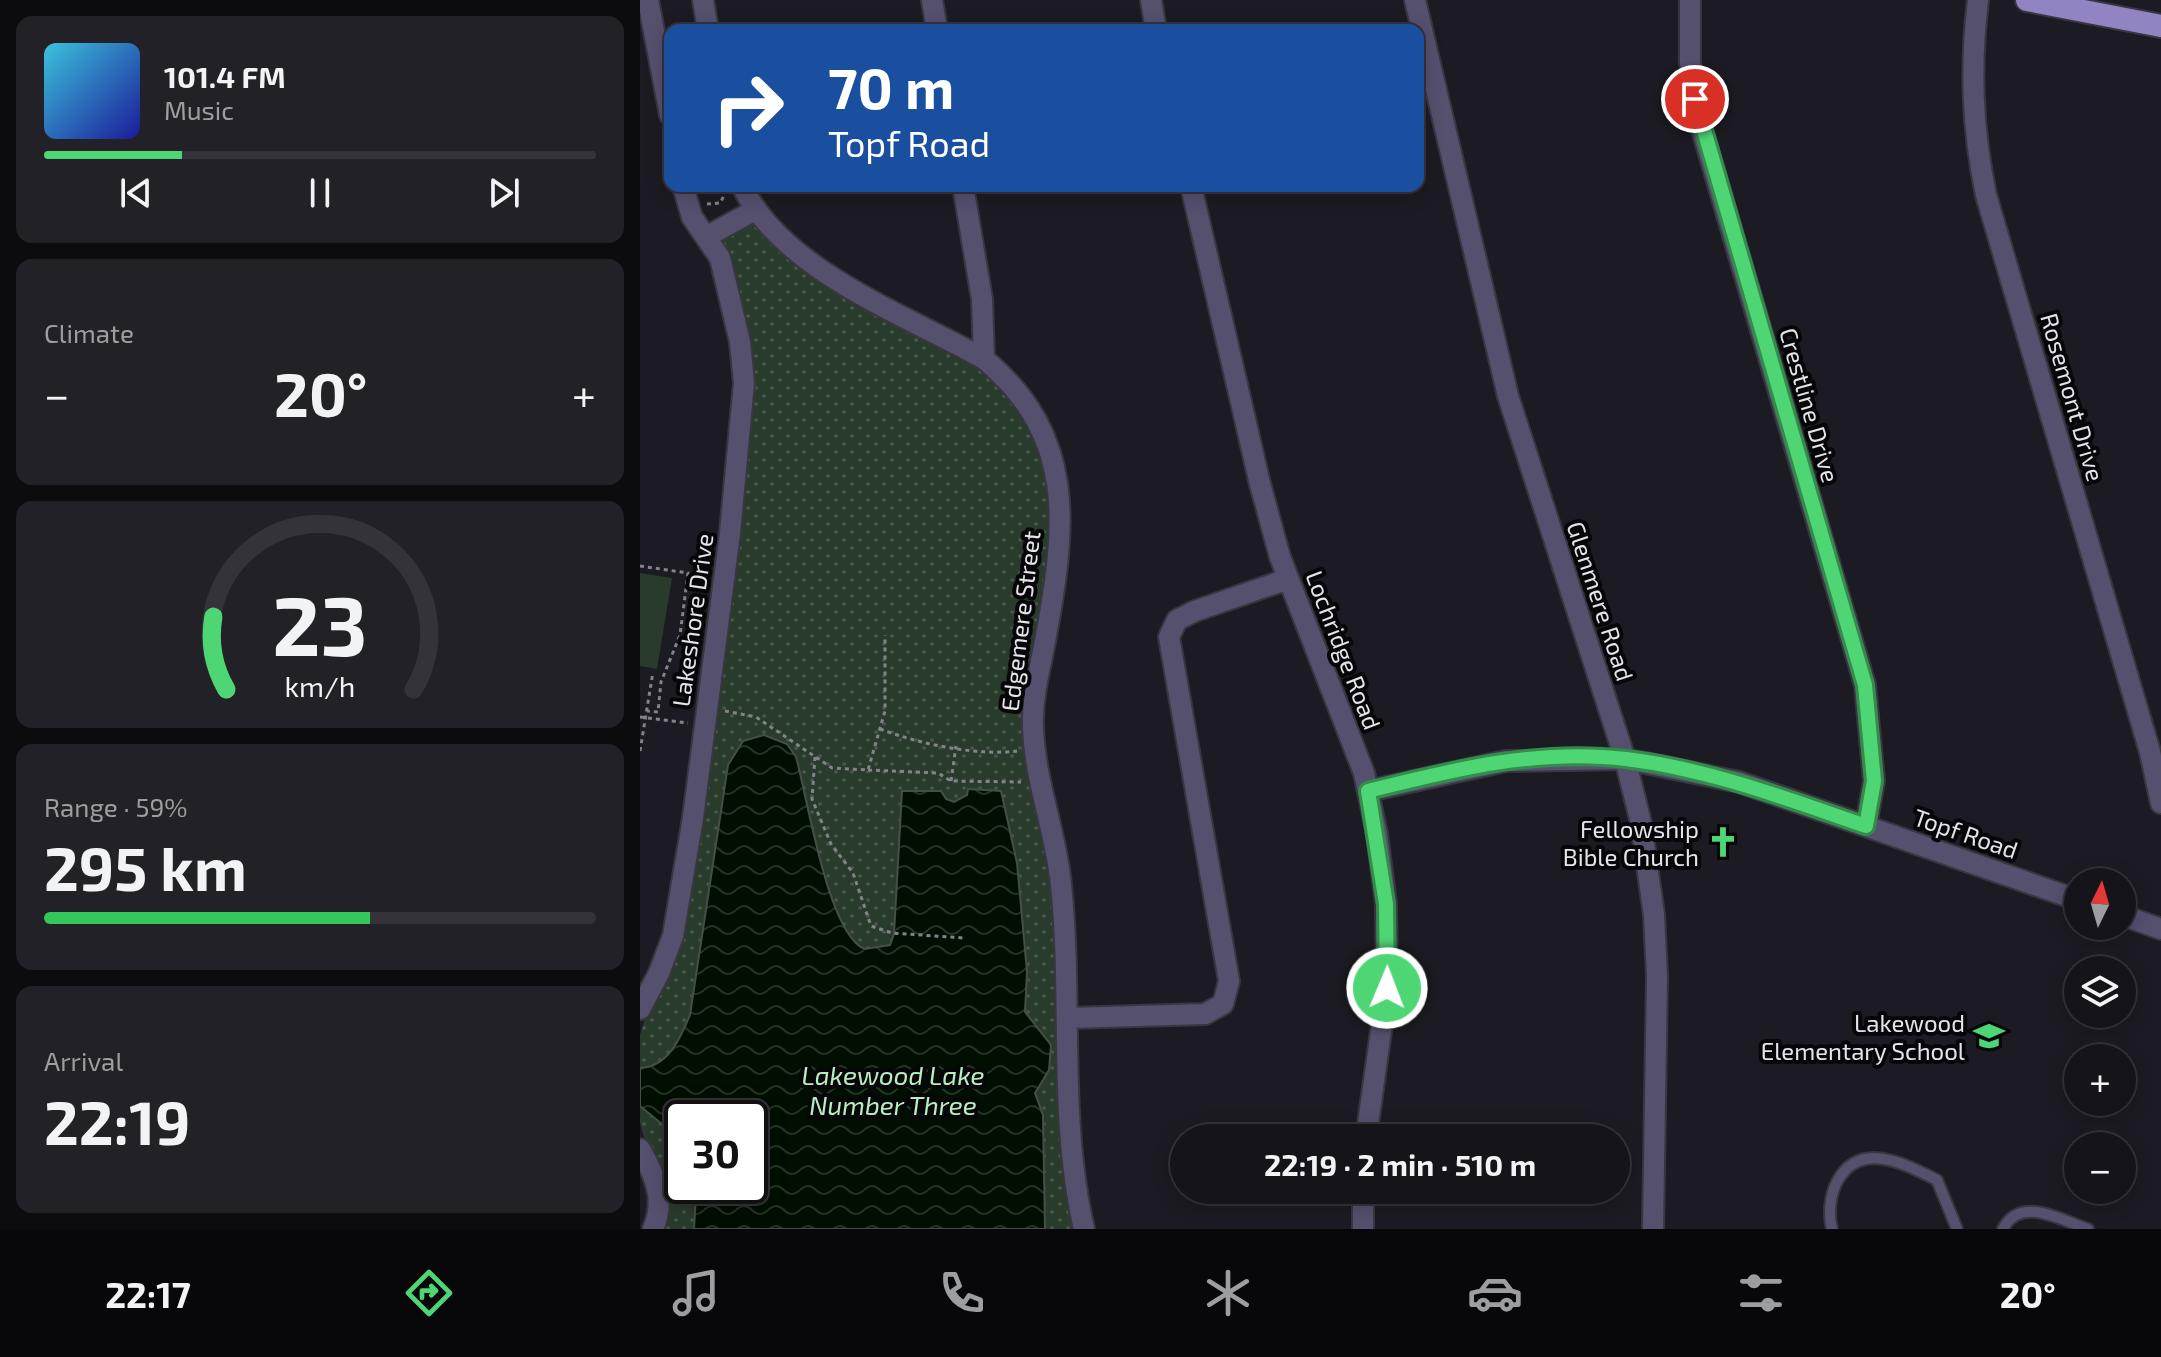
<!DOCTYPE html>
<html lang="en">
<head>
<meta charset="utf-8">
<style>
  :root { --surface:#15141a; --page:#222127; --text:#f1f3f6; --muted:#9d9ea2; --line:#343339; --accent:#4ed675 }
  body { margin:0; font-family:"Exo 2",sans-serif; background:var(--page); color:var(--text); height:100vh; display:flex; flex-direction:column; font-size:30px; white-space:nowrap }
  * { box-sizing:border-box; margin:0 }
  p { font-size:26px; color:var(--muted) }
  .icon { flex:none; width:44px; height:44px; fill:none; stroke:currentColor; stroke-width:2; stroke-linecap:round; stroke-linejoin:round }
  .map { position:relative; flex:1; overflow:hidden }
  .sheet { display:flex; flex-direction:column; gap:16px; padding:16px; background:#0c0b0e; width:640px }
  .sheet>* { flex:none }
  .banner { position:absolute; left:24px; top:24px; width:760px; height:168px; border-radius:16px; box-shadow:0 4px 20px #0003,0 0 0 2px var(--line); background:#1a4fa0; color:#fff; overflow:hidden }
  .needle { width:52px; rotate:5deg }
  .tools { position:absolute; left:1424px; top:868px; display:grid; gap:16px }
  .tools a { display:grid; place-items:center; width:72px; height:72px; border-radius:50%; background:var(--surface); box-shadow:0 4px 20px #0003,0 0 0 2px var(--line); font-size:40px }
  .speed { position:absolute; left:24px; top:1100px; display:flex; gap:16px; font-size:40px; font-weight:700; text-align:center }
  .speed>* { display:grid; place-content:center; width:104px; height:104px; border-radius:50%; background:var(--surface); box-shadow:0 4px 20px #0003,0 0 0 2px var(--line); line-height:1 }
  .speed .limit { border:4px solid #111; border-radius:12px; background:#fff; color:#111 }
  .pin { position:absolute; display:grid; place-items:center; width:68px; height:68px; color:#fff; margin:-34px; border:4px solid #fff; border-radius:50%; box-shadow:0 2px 8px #0007 }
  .me { position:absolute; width:88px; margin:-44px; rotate:1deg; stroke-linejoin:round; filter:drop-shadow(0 0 6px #0008) }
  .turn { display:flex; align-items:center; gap:28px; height:168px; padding:0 32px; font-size:36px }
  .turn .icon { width:104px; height:104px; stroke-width:2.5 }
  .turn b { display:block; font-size:56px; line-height:68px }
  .big { font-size:60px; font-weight:700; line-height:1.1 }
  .sheet .widget { flex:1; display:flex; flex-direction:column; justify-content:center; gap:12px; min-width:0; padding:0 28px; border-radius:16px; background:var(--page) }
  .sheet .dial { align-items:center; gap:0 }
  .dial svg { height:208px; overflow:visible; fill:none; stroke:var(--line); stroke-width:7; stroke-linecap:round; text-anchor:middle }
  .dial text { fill:var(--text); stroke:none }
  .song { display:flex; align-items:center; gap:24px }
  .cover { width:96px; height:96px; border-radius:12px; background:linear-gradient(135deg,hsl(190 70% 55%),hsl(240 70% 35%)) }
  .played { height:8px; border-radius:4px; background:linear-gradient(90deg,var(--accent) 25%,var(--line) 25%) }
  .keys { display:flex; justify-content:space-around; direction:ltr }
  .heat { display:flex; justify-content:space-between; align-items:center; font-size:44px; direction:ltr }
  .charge { height:12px; border-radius:6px; background:linear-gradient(90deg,#34c759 59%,var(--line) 0) }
  .trip { position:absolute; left:530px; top:1124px; width:460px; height:80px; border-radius:40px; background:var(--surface); box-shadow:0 4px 20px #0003,0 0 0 2px var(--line); font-weight:700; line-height:80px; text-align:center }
  .dock { display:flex; height:128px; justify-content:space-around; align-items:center; background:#08080a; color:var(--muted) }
  .dock .icon { width:56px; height:56px }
  .dock .active { color:var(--accent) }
  .dock b { font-size:36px; color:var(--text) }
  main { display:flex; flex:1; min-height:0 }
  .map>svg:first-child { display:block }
  .grass { fill:#293c2c }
  .park { fill:url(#park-dots); fill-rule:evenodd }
  .water { fill:url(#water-waves); stroke:#454f47; stroke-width:2 }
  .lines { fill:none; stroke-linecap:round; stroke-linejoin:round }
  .service-casing { stroke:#38373f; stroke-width:14 }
  .minor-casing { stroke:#38373f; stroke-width:24 }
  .primary-casing { stroke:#38373f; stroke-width:26 }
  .path { stroke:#848389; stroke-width:3; stroke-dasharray:4 4; stroke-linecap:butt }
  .service { stroke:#56506f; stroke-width:10 }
  .minor { stroke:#56506f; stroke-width:20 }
  .primary { stroke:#9283c3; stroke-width:22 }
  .route-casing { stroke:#338b4c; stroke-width:20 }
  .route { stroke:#4ed675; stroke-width:14 }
  .labels { text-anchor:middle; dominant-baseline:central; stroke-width:8; stroke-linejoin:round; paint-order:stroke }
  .street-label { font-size:24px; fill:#e5e4ea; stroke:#070609 }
  .poi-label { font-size:24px; fill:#e5e4ea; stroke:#070609; text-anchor:end }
  .water-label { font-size:26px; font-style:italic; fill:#b8eec1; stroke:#070609 }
</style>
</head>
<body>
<main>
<section class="sheet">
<div class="widget">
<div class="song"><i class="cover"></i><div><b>101.4 FM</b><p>Music</p></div></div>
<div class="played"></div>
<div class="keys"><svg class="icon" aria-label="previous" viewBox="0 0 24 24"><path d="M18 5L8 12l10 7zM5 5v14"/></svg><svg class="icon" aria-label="pause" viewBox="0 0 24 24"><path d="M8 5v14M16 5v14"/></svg><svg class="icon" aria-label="next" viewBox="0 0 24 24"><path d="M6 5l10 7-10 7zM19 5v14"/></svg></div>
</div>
<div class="widget"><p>Climate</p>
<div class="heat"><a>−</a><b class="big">20°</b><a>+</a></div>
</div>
<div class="widget dial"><svg viewBox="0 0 100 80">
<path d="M14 69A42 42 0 1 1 86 69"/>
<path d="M14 69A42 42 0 0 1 9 41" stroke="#4ed675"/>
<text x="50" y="56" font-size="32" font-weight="700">23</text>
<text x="50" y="72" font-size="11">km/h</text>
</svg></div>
<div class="widget"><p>Range · 59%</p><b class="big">295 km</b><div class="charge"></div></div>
<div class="widget"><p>Arrival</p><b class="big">22:19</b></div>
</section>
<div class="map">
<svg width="1521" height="1229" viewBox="0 0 1521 1229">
  <defs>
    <pattern id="park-dots" width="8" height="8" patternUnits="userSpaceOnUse" patternTransform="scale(2)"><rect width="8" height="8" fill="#293c2c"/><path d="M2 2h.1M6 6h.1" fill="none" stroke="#48584b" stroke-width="1.8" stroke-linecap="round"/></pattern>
    <pattern id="water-waves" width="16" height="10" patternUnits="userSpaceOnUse" patternTransform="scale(2)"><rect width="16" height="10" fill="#000f01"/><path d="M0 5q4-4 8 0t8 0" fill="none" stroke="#253226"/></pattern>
  </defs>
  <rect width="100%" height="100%" fill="#1c1b23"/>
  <path class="grass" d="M 0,573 L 32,578 L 17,669 L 0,666 Z"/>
  <path class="park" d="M 115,210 L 132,231 L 344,359 L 407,436 L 416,569 L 393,722 L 414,839 L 444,1229 L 12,1229 L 19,1188 L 0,1123 L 0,1035 L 19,973 L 63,733 L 104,383 L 66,237 ZM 42,1118 L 110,1118 L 110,1186 L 42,1186 Z"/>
  <path class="water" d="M 124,735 L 147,744 L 156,757 C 167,795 188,936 225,949 L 250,945 L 254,934 L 262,791 L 301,791 L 306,799 L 314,802 L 327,795 L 328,789 L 361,791 L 377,863 L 387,972 L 385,1012 L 411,1045 L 409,1070 L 395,1093 L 403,1115 L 405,1229 L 54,1229 L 56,1195 L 52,1186 L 110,1186 L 110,1118 L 42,1118 L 42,1157 L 33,1133 L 0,1106 L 0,1068 C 28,1067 40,1039 50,1015 L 88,765 L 103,741 Z"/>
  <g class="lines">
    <defs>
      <path id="service" d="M 1192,1229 C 1188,1213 1190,1194 1198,1180 C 1221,1140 1265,1164 1297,1180 L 1317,1229
        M 1363,1229 C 1380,1195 1421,1220 1448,1229"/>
      <path id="minor" d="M 8,0 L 30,115
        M 63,0 L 68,30
        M 292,0 L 297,30
        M 511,0 L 516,30
        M 775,0 L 868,396 L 985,759 L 1001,823 L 1014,915 L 1017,976 L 1013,1229
        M 1050,0 L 1050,63 L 1058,116 L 1225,685 L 1234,781 L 1226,826
        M 1338,0 C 1330,67 1332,128 1346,195 L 1510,752 L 1521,803
        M 102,186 C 143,271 266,315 344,359
        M 323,186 L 342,299 L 344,359 C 437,436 426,527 406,636 C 401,665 392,695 393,725 C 394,780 416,831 421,885 C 433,999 418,1117 444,1229
        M 551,186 L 620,484 L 640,557 L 724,773 L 737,834 L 746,904 L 747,988 L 726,1138
        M 66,237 L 115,210
        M 728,791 L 866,761 L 985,759 L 1099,782 L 1438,900
        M 1482,915 L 1521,929
        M 0,1009 L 19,973 L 33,936 L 53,818 L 90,533 L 104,383 L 100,342 L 80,258 L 52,217 L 43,186
        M 429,1018 L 565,1014 L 583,1004 L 589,981 L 529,637 L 537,620 L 555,611 L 648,579
        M 0,1149 C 15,1175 26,1200 13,1229
        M 723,1190 L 723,1229"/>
      <path id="primary" d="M 1387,0 L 1521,26"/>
    </defs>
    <use href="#service" class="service-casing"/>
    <use href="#minor" class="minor-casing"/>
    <use href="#primary" class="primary-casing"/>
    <path class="path" d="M 67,204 L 80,203 L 85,194
      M 0,566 L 48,573 L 40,635 L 21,682 L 18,712 L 7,711
      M 85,711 L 116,717 L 192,768 L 228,770 L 245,711 L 245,635
      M 0,717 L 48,723
      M 240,729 C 280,744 335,756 377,751
      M 0,751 L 13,672
      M 175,757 L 172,799 L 191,844 L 213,873 L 231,926 L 252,933 L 324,938
      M 228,770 L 298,773 L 311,781 L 381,782
      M 311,781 L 316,746"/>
    <use href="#service" class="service"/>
    <use href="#minor" class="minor"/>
    <use href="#primary" class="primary"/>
  </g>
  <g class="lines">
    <defs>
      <path id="route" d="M 747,988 L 746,904 L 728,791 C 812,770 898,748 986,759 C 1069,769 1147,799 1226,826 L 1234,781 L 1225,685 L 1055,99"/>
    </defs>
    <use href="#route" class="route-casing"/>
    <use href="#route" class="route"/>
  </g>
  <defs>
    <symbol id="church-bare" viewBox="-9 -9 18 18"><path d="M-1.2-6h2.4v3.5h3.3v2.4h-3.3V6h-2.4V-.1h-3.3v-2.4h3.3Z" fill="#4ed675" stroke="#070609" stroke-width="2.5" paint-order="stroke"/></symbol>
    <symbol id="school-bare" viewBox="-9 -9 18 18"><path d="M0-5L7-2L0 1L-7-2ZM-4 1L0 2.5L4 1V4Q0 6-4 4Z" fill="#4ed675" stroke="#070609" stroke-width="2.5" paint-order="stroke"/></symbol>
  </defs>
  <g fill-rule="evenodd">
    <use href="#church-bare" x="1061" y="820" width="44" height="44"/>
    <use href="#school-bare" x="1327" y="1014" width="44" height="44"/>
  </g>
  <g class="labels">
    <g class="street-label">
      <text transform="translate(1433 397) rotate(74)">Rosemont Drive</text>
      <text transform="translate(1170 405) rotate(74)">Crestline Drive</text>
      <text transform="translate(961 601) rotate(72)">Glenmere Road</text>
      <text transform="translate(52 620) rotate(-82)">Lakeshore Drive</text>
      <text transform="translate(380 621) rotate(-83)">Edgemere Street</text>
      <text transform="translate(704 650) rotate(69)">Lochridge Road</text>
      <text transform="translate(1326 833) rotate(19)">Topf Road</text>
    </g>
    <g class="poi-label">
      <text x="1059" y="828">Fellowship<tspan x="1059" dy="28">Bible Church</tspan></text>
      <text x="1325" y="1022">Lakewood<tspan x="1325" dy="28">Elementary School</tspan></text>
    </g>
    <g class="water-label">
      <text x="253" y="1074">Lakewood Lake<tspan x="253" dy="30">Number Three</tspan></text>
    </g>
  </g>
</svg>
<div class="tools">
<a><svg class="needle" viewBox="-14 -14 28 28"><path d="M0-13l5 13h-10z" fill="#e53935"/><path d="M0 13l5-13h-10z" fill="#9d9ea2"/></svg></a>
<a><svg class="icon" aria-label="layers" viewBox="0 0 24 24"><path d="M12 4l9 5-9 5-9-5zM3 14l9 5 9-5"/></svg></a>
<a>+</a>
<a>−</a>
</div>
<div class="speed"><div class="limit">30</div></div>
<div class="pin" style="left:1055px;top:99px;background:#d93025"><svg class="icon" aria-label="arrive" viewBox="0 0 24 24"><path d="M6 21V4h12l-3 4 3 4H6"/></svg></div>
<svg class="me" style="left:747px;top:988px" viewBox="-20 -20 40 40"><circle r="17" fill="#4ed675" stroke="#fff" stroke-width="3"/><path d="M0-11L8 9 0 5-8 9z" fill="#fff"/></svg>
<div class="trip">22:19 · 2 min · 510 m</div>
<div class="banner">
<div class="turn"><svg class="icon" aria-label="right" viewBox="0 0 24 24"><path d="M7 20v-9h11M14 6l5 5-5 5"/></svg><div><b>70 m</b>Topf Road</div></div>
</div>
</div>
</main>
<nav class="dock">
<b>22:17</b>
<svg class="icon active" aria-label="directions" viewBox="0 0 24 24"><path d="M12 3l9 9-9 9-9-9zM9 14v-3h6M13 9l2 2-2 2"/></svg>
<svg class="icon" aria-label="music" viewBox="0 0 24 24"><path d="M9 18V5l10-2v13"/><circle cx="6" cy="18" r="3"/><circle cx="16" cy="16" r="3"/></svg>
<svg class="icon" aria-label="phone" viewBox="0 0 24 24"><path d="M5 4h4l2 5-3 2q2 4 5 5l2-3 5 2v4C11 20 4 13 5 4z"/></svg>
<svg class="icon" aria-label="climate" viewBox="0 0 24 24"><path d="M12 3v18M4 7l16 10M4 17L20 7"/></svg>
<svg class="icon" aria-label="car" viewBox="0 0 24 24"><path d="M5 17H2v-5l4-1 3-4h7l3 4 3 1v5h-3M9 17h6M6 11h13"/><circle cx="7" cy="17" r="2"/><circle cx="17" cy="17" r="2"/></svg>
<svg class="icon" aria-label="filters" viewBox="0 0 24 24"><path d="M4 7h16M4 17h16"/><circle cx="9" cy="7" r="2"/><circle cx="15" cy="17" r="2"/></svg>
<b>20°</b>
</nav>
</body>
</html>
